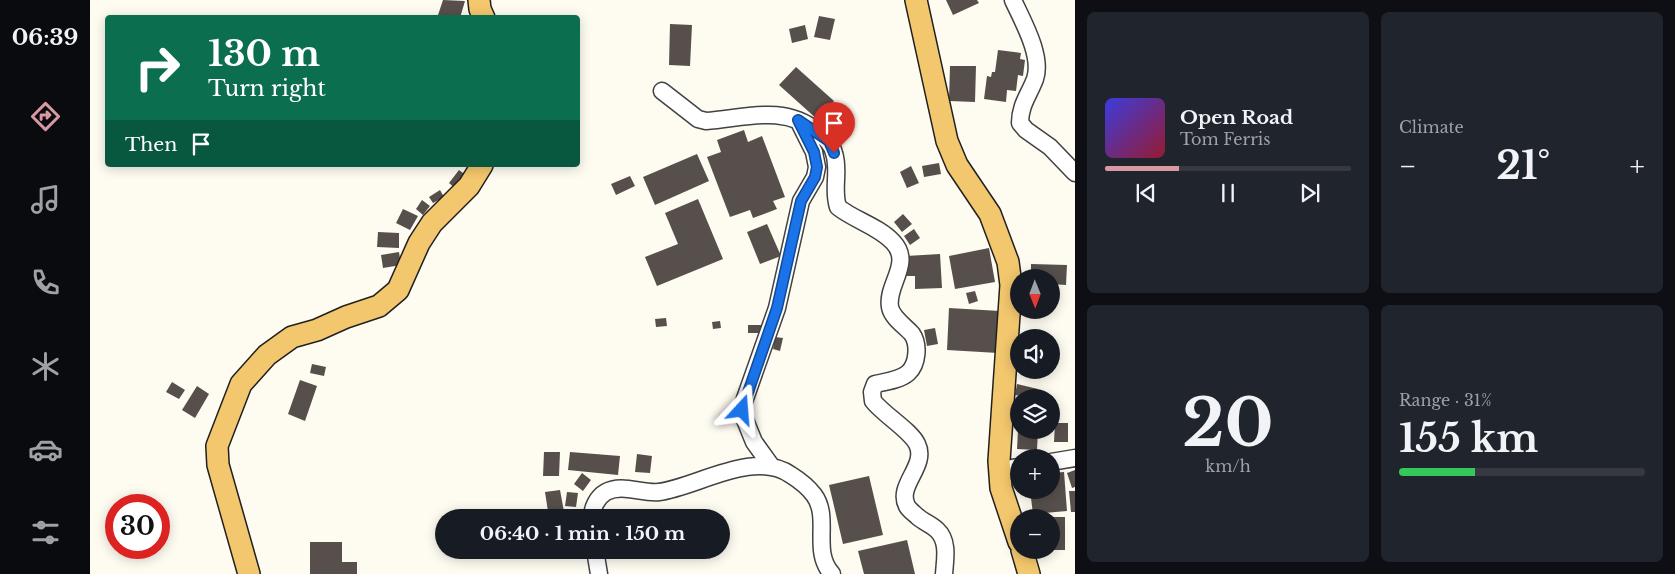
<!DOCTYPE html>
<html lang="en">
<head>
<meta charset="utf-8">
<style>
  :root { --surface:#171b24; --page:#20242c; --text:#f1f3f6; --muted:#9ea1a6; --line:#363941; --accent:#d899a3 }
  body { margin:0; font-family:"Libre Baskerville",serif; background:var(--page); color:var(--text); height:100vh; display:flex; flex-direction:column; font-size:19px; white-space:nowrap }
  * { box-sizing:border-box; margin:0 }
  p { font-size:16px; color:var(--muted) }
  .icon { flex:none; width:28px; height:28px; fill:none; stroke:currentColor; stroke-width:2; stroke-linecap:round; stroke-linejoin:round }
  .map { position:relative; flex:1; overflow:hidden }
  .side { display:flex; flex-direction:column; gap:12px; padding:12px; background:#0d0f14; width:600px }
  .side>* { flex:none }
  .banner { position:absolute; left:15px; top:15px; width:475px; height:152px; border-radius:5px; box-shadow:0 2px 12px #0003; background:#0b6e4f; color:#fff; overflow:hidden }
  .needle { width:32px; rotate:179deg }
  .fabs { position:absolute; left:920px; top:269px; display:grid; gap:10px }
  .fabs a { display:grid; place-items:center; width:50px; height:50px; border-radius:50%; background:var(--surface); box-shadow:0 2px 12px #0003; font-size:25px }
  .speed { position:absolute; left:15px; top:494px; display:flex; gap:10px; font-size:25px; font-weight:700; text-align:center }
  .speed>* { display:grid; place-content:center; width:65px; height:65px; border-radius:50%; background:var(--surface); box-shadow:0 2px 12px #0003; line-height:1 }
  .speed .limit { border:8px solid #d22; background:#fff; color:#111 }
  .pin { position:absolute; display:grid; place-items:center; width:42px; height:42px; color:#fff; margin:-51px -21px; border-radius:50% 50% 50% 0; rotate:-45deg; box-shadow:0 0 5px #0007 }
  .pin .icon { rotate:45deg }
  .me { position:absolute; width:55px; margin:-28px; rotate:19deg; stroke-linejoin:round; filter:drop-shadow(0 0 4px #0008) }
  .turn { display:flex; align-items:center; gap:18px; height:105px; padding:0 20px; font-size:22px }
  .turn .icon { width:65px; height:65px; stroke-width:2.5 }
  .turn b { display:block; font-size:35px; line-height:42px }
  .then { display:flex; align-items:center; height:48px; padding:0 20px; background:#0003; gap:10px; font-size:19px }
  .big { font-size:38px; font-weight:700; line-height:1.1 }
  .side .widget { flex:1; display:flex; flex-direction:column; justify-content:center; gap:8px; min-width:0; padding:0 18px; border-radius:8px; background:var(--page) }
  .side .dial { align-items:center; gap:0 }
  .dial b { font-size:65px; line-height:1 }
  .song { display:flex; align-items:center; gap:15px }
  .cover { width:60px; height:60px; border-radius:8px; background:linear-gradient(135deg,hsl(240 70% 55%),hsl(350 70% 35%)) }
  .played { height:5px; border-radius:2px; background:linear-gradient(90deg,var(--accent) 30%,var(--line) 30%) }
  .keys { display:flex; justify-content:space-around; direction:ltr }
  .heat { display:flex; justify-content:space-between; align-items:center; font-size:28px; direction:ltr }
  .charge { height:8px; border-radius:4px; background:linear-gradient(90deg,#34c759 31%,var(--line) 0) }
  .side .tiles { flex:1; display:grid; gap:12px; grid-template-columns:repeat(2,1fr) }
  .trip { position:absolute; left:345px; top:509px; width:295px; height:50px; border-radius:25px; background:var(--surface); box-shadow:0 2px 12px #0003; font-weight:700; line-height:50px; text-align:center }
  main { display:flex; flex:1; min-height:0 }
  .menu { display:flex; flex-direction:column; width:90px; justify-content:space-around; align-items:center; background:#090b0e; color:var(--muted) }
  .menu .icon { width:35px; height:35px }
  .menu .current { color:var(--accent) }
  .menu b { font-size:22px; color:var(--text) }
  .map>svg:first-child { display:block }
  .building { fill:#574f4b }
  .lines { fill:none; stroke-linecap:round; stroke-linejoin:round }
  .minor-casing { stroke:#424242; stroke-width:19 }
  .major-casing { stroke:#202020; stroke-width:24 }
  .minor { stroke:#fff; stroke-width:16 }
  .major { stroke:#f3c76d; stroke-width:21 }
  .route-casing { stroke:#114b97; stroke-width:12 }
  .route { stroke:#1a73e8; stroke-width:9 }
</style>
</head>
<body>
<main>
<nav class="menu">
<b>06:39</b>
<svg class="icon current" aria-label="directions" viewBox="0 0 24 24"><path d="M12 3l9 9-9 9-9-9zM9 14v-3h6M13 9l2 2-2 2"/></svg>
<svg class="icon" aria-label="music" viewBox="0 0 24 24"><path d="M9 18V5l10-2v13"/><circle cx="6" cy="18" r="3"/><circle cx="16" cy="16" r="3"/></svg>
<svg class="icon" aria-label="phone" viewBox="0 0 24 24"><path d="M5 4h4l2 5-3 2q2 4 5 5l2-3 5 2v4C11 20 4 13 5 4z"/></svg>
<svg class="icon" aria-label="climate" viewBox="0 0 24 24"><path d="M12 3v18M4 7l16 10M4 17L20 7"/></svg>
<svg class="icon" aria-label="car" viewBox="0 0 24 24"><path d="M5 17H2v-5l4-1 3-4h7l3 4 3 1v5h-3M9 17h6M6 11h13"/><circle cx="7" cy="17" r="2"/><circle cx="17" cy="17" r="2"/></svg>
<svg class="icon" aria-label="filters" viewBox="0 0 24 24"><path d="M4 7h16M4 17h16"/><circle cx="9" cy="7" r="2"/><circle cx="15" cy="17" r="2"/></svg>
</nav>
<div class="map">
<svg width="985" height="574" viewBox="0 0 985 574">
  <rect width="100%" height="100%" fill="#fefbf1"/>
  <path class="building" d="M 353,0 L 375,1 L 370,18 L 347,18 Z
    M 856,0 L 887,0 L 889,3 L 863,15 Z
    M 729,16 L 745,19 L 740,40 L 724,37 Z
    M 580,24 L 602,25 L 600,66 L 579,65 Z
    M 715,25 L 718,39 L 702,43 L 699,29 Z
    M 908,50 L 931,53 L 930,59 L 935,60 L 933,76 L 928,75 L 926,91 L 917,90 L 916,102 L 894,99 L 897,76 L 901,77 L 902,72 L 905,72 Z
    M 860,66 L 886,66 L 885,102 L 859,101 Z
    M 706,67 L 744,101 L 728,120 L 689,85 Z
    M 654,130 L 658,142 L 672,136 L 695,197 L 683,201 L 687,209 L 663,218 L 660,210 L 640,217 L 617,157 L 631,152 L 627,140 Z
    M 607,154 L 619,181 L 565,205 L 553,177 Z
    M 849,163 L 851,174 L 834,177 L 832,166 Z
    M 821,166 L 829,183 L 817,188 L 810,172 Z
    M 369,170 L 377,176 L 366,189 L 359,183 Z
    M 540,176 L 545,186 L 526,195 L 521,184 Z
    M 350,190 L 354,197 L 343,203 L 339,197 Z
    M 608,199 L 633,259 L 567,286 L 555,257 L 588,244 L 575,213 Z
    M 332,200 L 340,206 L 333,215 L 326,209 Z
    M 313,209 L 328,216 L 320,230 L 306,223 Z
    M 813,214 L 822,224 L 812,232 L 804,222 Z
    M 677,224 L 691,256 L 670,264 L 657,232 Z
    M 824,229 L 830,238 L 820,245 L 814,236 Z
    M 288,232 L 309,233 L 309,248 L 287,247 Z
    M 899,248 L 905,282 L 865,289 L 859,256 Z
    M 309,252 L 311,265 L 293,268 L 291,255 Z
    M 850,254 L 852,288 L 825,289 L 825,276 L 817,276 L 816,256 Z
    M 941,264 L 977,265 L 976,285 L 961,284 L 961,278 L 941,278 Z
    M 885,291 L 888,301 L 879,304 L 876,293 Z
    M 859,308 L 910,311 L 908,353 L 857,350 Z
    M 576,318 L 577,326 L 566,327 L 565,319 Z
    M 630,321 L 631,328 L 623,329 L 622,322 Z
    M 658,325 L 672,325 L 672,333 L 658,333 Z
    M 845,328 L 848,344 L 837,346 L 834,330 Z
    M 685,337 L 693,338 L 690,351 L 683,349 Z
    M 222,364 L 236,367 L 234,376 L 220,373 Z
    M 210,380 L 227,386 L 215,421 L 198,414 Z
    M 82,382 L 95,390 L 89,399 L 76,392 Z
    M 927,384 L 948,389 L 946,398 L 925,395 Z
    M 107,386 L 119,394 L 105,418 L 92,410 Z
    M 965,423 L 978,423 L 978,442 L 964,442 Z
    M 928,430 L 948,430 L 947,450 L 927,449 Z
    M 454,452 L 470,452 L 469,476 L 453,476 Z
    M 480,452 L 530,456 L 528,475 L 478,470 Z
    M 547,454 L 562,456 L 560,473 L 545,472 Z
    M 985,470 L 985,487 L 982,488 L 977,473 Z
    M 974,472 L 977,511 L 943,514 L 940,490 L 961,490 L 961,473 Z
    M 492,473 L 501,480 L 493,491 L 484,484 Z
    M 779,476 L 793,535 L 753,544 L 739,485 Z
    M 470,490 L 475,517 L 485,515 L 485,518 L 459,518 L 455,492 Z
    M 979,491 L 985,491 L 985,512 L 981,512 Z
    M 477,492 L 488,493 L 486,507 L 475,506 Z
    M 961,517 L 975,517 L 975,550 L 961,550 Z
    M 817,540 L 825,574 L 774,574 L 768,551 Z
    M 220,542 L 252,542 L 252,562 L 267,562 L 267,574 L 220,574 Z"/>
  <g class="lines">
    <defs>
      <path id="minor" d="M 923,0 C 932,20 953,56 945,79 C 939,95 930,105 930,123 L 936,130 L 960,147 L 985,173
        M 572,91 L 608,119 L 616,121 C 656,118 694,104 728,132 C 735,138 742,144 744,153 C 750,171 742,189 748,207 C 764,220 788,226 803,242 C 823,263 796,285 800,307 C 802,318 815,326 822,334 C 829,344 828,364 818,373 C 810,380 795,382 785,384 L 782,392 L 783,401 C 794,415 820,430 827,444 C 838,466 806,485 817,506 C 819,510 825,514 828,517 C 834,522 842,525 847,530 C 859,541 855,560 854,574
        M 961,462 L 985,458
        M 682,467 L 664,442 L 651,410 L 687,308 L 711,201 L 725,177 L 727,167 L 724,152 L 708,120
        M 910,470 L 929,467
        M 502,518 C 502,508 507,497 516,492 C 532,483 552,494 569,492 C 607,487 664,449 701,475 C 709,480 718,487 724,495 C 741,518 721,551 742,574
        M 505,550 L 509,574"/>
      <path id="major" d="M 389,0 L 390,9 L 394,18
        M 826,0 L 857,141 L 867,165 L 900,214 L 918,262 L 921,285 L 909,461 L 911,488 L 929,542
        M 932,550 L 939,574
        M 159,574 L 128,465 L 127,446 L 151,384 L 177,355 L 202,337 L 227,330 L 256,317 L 289,306 L 308,290 L 329,243 L 342,223 L 379,186 L 392,165"/>
    </defs>
    <use href="#minor" class="minor-casing"/>
    <use href="#major" class="major-casing"/>
    <use href="#minor" class="minor"/>
    <use href="#major" class="major"/>
  </g>
  <g class="lines">
    <defs>
      <path id="route" d="M 652,410 L 687,308 L 711,201 L 725,177 L 727,167 L 724,152 L 708,120 L 739,141 L 744,153"/>
    </defs>
    <use href="#route" class="route-casing"/>
    <use href="#route" class="route"/>
  </g>
</svg>
<div class="fabs">
<a><svg class="needle" viewBox="-14 -14 28 28"><path d="M0-13l5 13h-10z" fill="#e53935"/><path d="M0 13l5-13h-10z" fill="#9ea1a6"/></svg></a>
<a><svg class="icon" aria-label="sound" viewBox="0 0 24 24"><path d="M4 9h4l5-4v14l-5-4H4zM17 9q2 3 0 6"/></svg></a>
<a><svg class="icon" aria-label="layers" viewBox="0 0 24 24"><path d="M12 4l9 5-9 5-9-5zM3 14l9 5 9-5"/></svg></a>
<a>+</a>
<a>−</a>
</div>
<div class="speed"><div class="limit">30</div></div>
<div class="pin" style="left:744px;top:153px;background:#d93025"><svg class="icon" aria-label="arrive" viewBox="0 0 24 24"><path d="M6 21V4h12l-3 4 3 4H6"/></svg></div>
<svg class="me" style="left:652px;top:410px" viewBox="-20 -20 40 40"><path d="M0-17L14 15 0 8-14 15z" fill="#1a73e8" stroke="#fff" stroke-width="4"/></svg>
<div class="trip">06:40 · 1 min · 150 m</div>
<div class="banner">
<div class="turn"><svg class="icon" aria-label="right" viewBox="0 0 24 24"><path d="M7 20v-9h11M14 6l5 5-5 5"/></svg><div><b>130 m</b>Turn right</div></div>
<div class="then">Then<svg class="icon" aria-label="arrive" viewBox="0 0 24 24"><path d="M6 21V4h12l-3 4 3 4H6"/></svg></div>
</div>
</div>
<section class="side">
<div class="tiles">
<div class="widget">
<div class="song"><i class="cover"></i><div><b>Open Road</b><p>Tom Ferris</p></div></div>
<div class="played"></div>
<div class="keys"><svg class="icon" aria-label="previous" viewBox="0 0 24 24"><path d="M18 5L8 12l10 7zM5 5v14"/></svg><svg class="icon" aria-label="pause" viewBox="0 0 24 24"><path d="M8 5v14M16 5v14"/></svg><svg class="icon" aria-label="next" viewBox="0 0 24 24"><path d="M6 5l10 7-10 7zM19 5v14"/></svg></div>
</div>
<div class="widget"><p>Climate</p>
<div class="heat"><a>−</a><b class="big">21°</b><a>+</a></div>
</div>
<div class="widget dial"><b>20</b><p>km/h</p></div>
<div class="widget"><p>Range · 31%</p><b class="big">155 km</b><div class="charge"></div></div>
</div>
</section>
</main>
</body>
</html>
